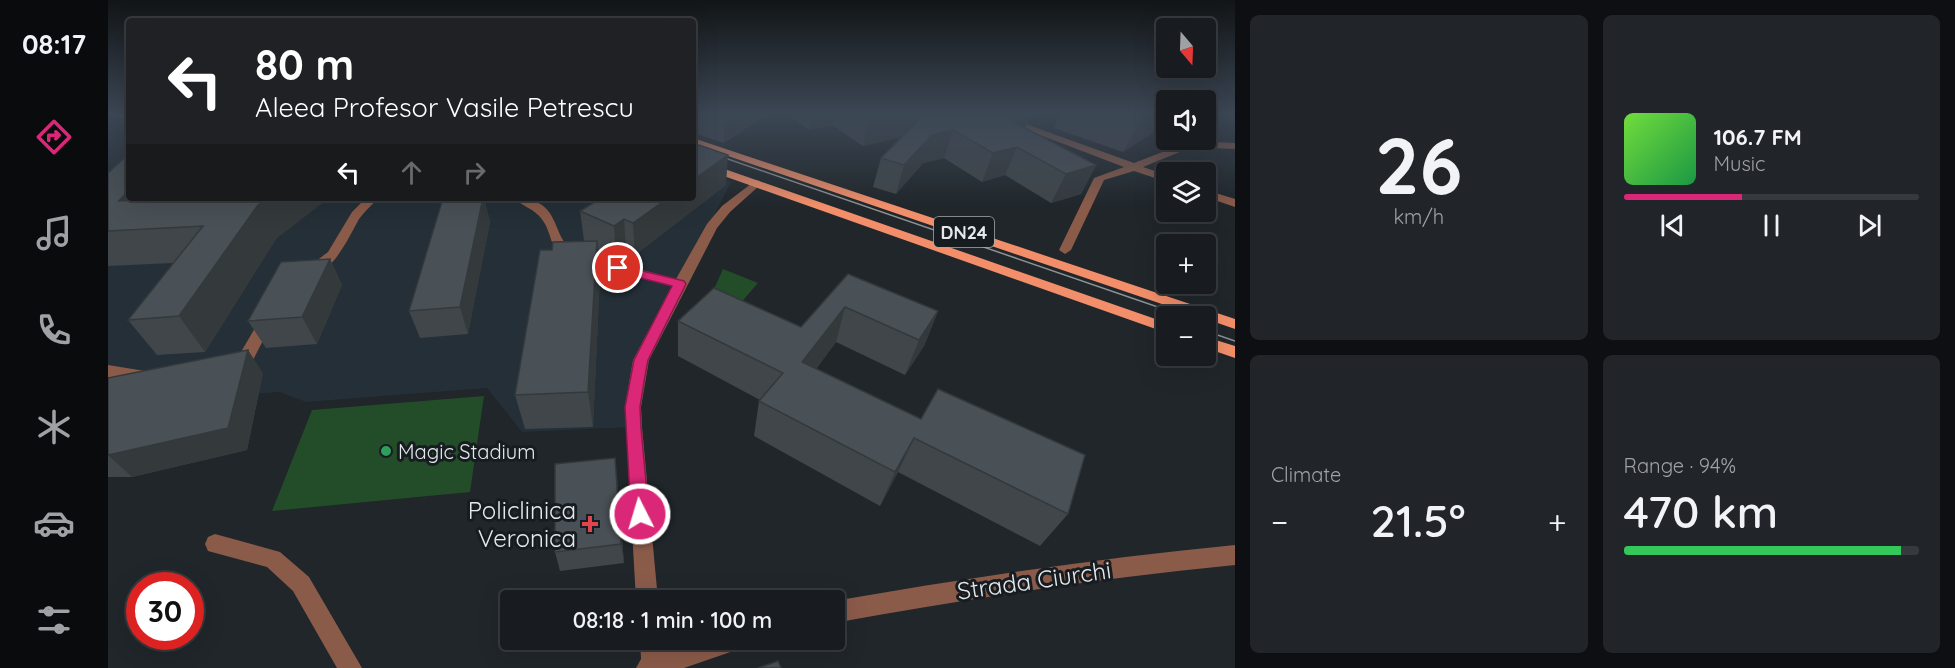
<!DOCTYPE html>
<html lang="en">
<head>
<meta charset="utf-8">
<style>
  :root { --surface:#181c20; --page:#212529; --text:#f1f3f6; --muted:#9fa1a5; --line:#363a3e; --accent:#db2777 }
  body { margin:0; font-family:Quicksand,sans-serif; background:var(--page); color:var(--text); height:100vh; display:flex; flex-direction:column; font-size:22px; white-space:nowrap }
  * { box-sizing:border-box; margin:0 }
  p { font-size:20px; color:var(--muted) }
  .icon { flex:none; width:33px; height:33px; fill:none; stroke:currentColor; stroke-width:2; stroke-linecap:round; stroke-linejoin:round }
  .map { position:relative; flex:1; overflow:hidden }
  .details { display:flex; flex-direction:column; gap:15px; padding:15px; background:#0d0f12; width:720px }
  .details>* { flex:none }
  .hud { position:absolute; left:18px; top:18px; width:570px; height:183px; border-radius:6px; box-shadow:0 6px 24px #0002,0 0 0 2px var(--line); background:#202124; color:#fff; overflow:hidden }
  .needle { width:39px; rotate:161deg }
  .controls { position:absolute; left:1048px; top:18px; display:grid; gap:12px }
  .controls a { display:grid; place-items:center; width:60px; height:60px; border-radius:6px; background:var(--surface); box-shadow:0 6px 24px #0002,0 0 0 2px var(--line); font-size:30px }
  .speed { position:absolute; left:18px; top:572px; display:flex; gap:12px; font-size:30px; font-weight:700; text-align:center }
  .speed>* { display:grid; place-content:center; width:78px; height:78px; border-radius:50%; background:var(--surface); box-shadow:0 6px 24px #0002,0 0 0 2px var(--line); line-height:1 }
  .speed .limit { border:9px solid #d22; background:#fff; color:#111 }
  .pin { position:absolute; display:grid; place-items:center; width:51px; height:51px; color:#fff; margin:-26px; border:3px solid #fff; border-radius:50%; box-shadow:0 2px 6px #0007 }
  .me { position:absolute; width:66px; margin:-33px; rotate:355deg; stroke-linejoin:round; filter:drop-shadow(0 0 4px #0008) }
  .turn { display:flex; align-items:center; gap:21px; height:126px; padding:0 30px; font-size:27px }
  .turn .icon { width:78px; height:78px; stroke-width:2.5 }
  .turn b { display:block; font-size:42px; line-height:51px }
  .lanes { display:flex; align-items:center; height:57px; padding:0 30px; background:#0003; justify-content:center; gap:30px; direction:ltr }
  .lanes .off { opacity:.35 }
  .big { font-size:45px; font-weight:600; line-height:1.1 }
  .details .widget { flex:1; display:flex; flex-direction:column; justify-content:center; gap:9px; min-width:0; padding:0 21px; border-radius:9px; background:var(--page) }
  .details .dial { align-items:center; gap:0 }
  .dial b { font-size:78px; line-height:1 }
  .song { display:flex; align-items:center; gap:18px }
  .cover { width:72px; height:72px; border-radius:9px; background:linear-gradient(135deg,hsl(100 70% 55%),hsl(140 70% 35%)) }
  .played { height:6px; border-radius:3px; background:linear-gradient(90deg,var(--accent) 40%,var(--line) 40%) }
  .keys { display:flex; justify-content:space-around; direction:ltr }
  .heat { display:flex; justify-content:space-between; align-items:center; font-size:33px; direction:ltr }
  .charge { height:9px; border-radius:4px; background:linear-gradient(90deg,#34c759 94%,var(--line) 0) }
  .details .tiles { flex:1; display:grid; gap:15px; grid-template-columns:repeat(2,1fr) }
  .trip { position:absolute; left:392px; top:590px; width:345px; height:60px; border-radius:6px; background:var(--surface); box-shadow:0 6px 24px #0002,0 0 0 2px var(--line); font-weight:600; line-height:60px; text-align:center }
  main { display:flex; flex:1; min-height:0 }
  .dock { display:flex; flex-direction:column; width:108px; justify-content:space-around; align-items:center; background:#0a0b0d; color:var(--muted) }
  .dock .icon { width:42px; height:42px }
  .dock .on { color:var(--accent) }
  .dock b { font-size:27px; color:var(--text) }
  .map>svg:first-child { display:block }
  .built { fill:#242f37 }
  .green { fill:#234c28 }
  .lines { fill:none; stroke-linecap:round; stroke-linejoin:round }
  .minor { fill:#8b5b4a; fill-rule:evenodd }
  .major { fill:#f28f6a; fill-rule:evenodd }
  .tram { stroke:#8d9295; stroke-width:1.5 }
  .wall { fill:#40464a }
  .shaded-wall { fill:#34393c }
  .building { fill:#4a5156; stroke:#34393c; stroke-width:1.5 }
  .route { fill:#db2777; stroke:#8e194d; stroke-width:1.5 }
  .leisure-dot { fill:#2e9e5b; stroke:#171c21; stroke-width:2 }
  .health-dot { fill:#e0444e; stroke:#171c21; stroke-width:2 }
  .labels { text-anchor:middle; dominant-baseline:central; stroke-width:6; stroke-linejoin:round; paint-order:stroke }
  .shield { fill:#171c21; stroke:#a6abae; stroke-width:1.5 }
  .shield-label { font-size:18px; font-weight:bold; fill:#e4e8eb }
  .poi-label { font-size:20px; fill:#e4e8eb; stroke:#171c21; text-anchor:start }
  .near-poi-label { font-size:24px; fill:#e4e8eb; stroke:#171c21; text-anchor:end }
  .near-street-label { font-size:24px; fill:#e4e8eb; stroke:#171c21 }
</style>
</head>
<body>
<main>
<nav class="dock">
<b>08:17</b>
<svg class="icon on" aria-label="directions" viewBox="0 0 24 24"><path d="M12 3l9 9-9 9-9-9zM9 14v-3h6M13 9l2 2-2 2"/></svg>
<svg class="icon" aria-label="music" viewBox="0 0 24 24"><path d="M9 18V5l10-2v13"/><circle cx="6" cy="18" r="3"/><circle cx="16" cy="16" r="3"/></svg>
<svg class="icon" aria-label="phone" viewBox="0 0 24 24"><path d="M5 4h4l2 5-3 2q2 4 5 5l2-3 5 2v4C11 20 4 13 5 4z"/></svg>
<svg class="icon" aria-label="climate" viewBox="0 0 24 24"><path d="M12 3v18M4 7l16 10M4 17L20 7"/></svg>
<svg class="icon" aria-label="car" viewBox="0 0 24 24"><path d="M5 17H2v-5l4-1 3-4h7l3 4 3 1v5h-3M9 17h6M6 11h13"/><circle cx="7" cy="17" r="2"/><circle cx="17" cy="17" r="2"/></svg>
<svg class="icon" aria-label="filters" viewBox="0 0 24 24"><path d="M4 7h16M4 17h16"/><circle cx="9" cy="7" r="2"/><circle cx="15" cy="17" r="2"/></svg>
</nav>
<div class="map">
<svg width="1127" height="668" viewBox="0 0 1127 668">
  <rect width="100%" height="100%" fill="#20262a"/>
  <path class="built" d="M 0,114 L 21,116 L 21,198 L 585,198 L 585,169 L 623,182 L 533,360 L 525,427 L 414,432 L 379,388 L 198,402 L 171,392 L 133,395 L 0,371 Z"/>
  <path class="green" d="M 615,269 L 650,283 L 630,306 L 606,289 Z
    M 376,396 L 362,492 L 164,511 L 204,410 Z"/>
  <g class="lines">
    <path class="minor" d="M 2,114 L 21,114 L 21,120 L 4,116 Z
      M 877,114 L 890,114 L 1026,163 L 1083,141 L 1127,143 L 1127,149 L 1084,147 L 1035,167 L 1059,175 L 1059,182 L 1026,171 L 996,180 L 963,250 L 957,254 L 951,250 L 986,178 L 1016,167 Z
      M 648,180 L 652,181 L 652,185 L 622,212 L 609,228 L 541,360 L 533,407 L 534,427 L 550,600 L 528,600 L 517,407 L 525,360 L 564,286 L 457,258 C 440,247 445,233 433,218 C 426,209 414,206 406,198 C 456,198 441,237 467,252 L 568,279 L 599,224 L 614,206 Z
      M 1098,190 L 1127,199 L 1127,207 L 1098,197 Z
      M 258,198 L 270,198 C 264,205 256,212 251,219 C 242,235 222,280 199,274 L 197,271 L 199,268 L 220,252 L 244,212 Z
      M 159,314 L 166,319 L 145,360 L 125,367 L 119,365 L 117,361 L 119,357 L 133,352 L 154,316 Z
      M 0,365 L 37,371 L 43,373 L 45,377 L 43,381 L 37,383 L 0,377 Z
      M 107,534 L 172,552 L 201,577 L 254,668 L 229,668 L 185,591 L 159,567 L 100,551 L 97,544 L 100,537 Z
      M 1127,545 L 1127,565 C 992,578 859,599 726,623 L 726,601 C 859,578 992,558 1127,545 Z
      M 532,639 L 554,639 L 555,651 L 594,639 L 640,639 L 637,647 L 576,668 L 528,668 L 533,659 Z"/>
    <path class="major" d="M 585,138 L 1127,319 L 1127,329 L 1098,319 L 1098,316 L 1089,316 L 585,144 Z
      M 585,158 L 1059,323 L 1059,333 L 585,165 Z
      M 1098,337 L 1127,346 L 1127,358 L 1098,348 Z"/>
    <path class="tram" d="M 585,147 L 1076,316
      M 1098,331 L 1127,341"/>
  </g>
  <path class="wall" d="M 585,114 L 666,114 L 658,115 L 616,143 L 585,133 Z
    M 679,114 L 923,114 L 917,128 L 988,165 L 973,194 L 943,203 L 897,175 L 874,182 L 836,158 L 815,163 L 788,194 L 765,187 L 773,158 L 794,137 L 755,146 L 724,125 L 701,130 Z
    M 952,114 L 1059,114 L 1059,123 L 1015,152 L 946,128 Z
    M 0,173 L 21,198 L 168,239 L 97,352 L 49,355 L 20,320 L 65,263 L 0,266 Z
    M 618,185 L 527,255 L 518,251 L 508,258 L 490,249 L 492,275 L 485,427 L 417,429 L 407,395 L 444,250 L 476,241 L 472,211 Z
    M 376,198 L 382,222 L 360,334 L 312,338 L 301,311 Z
    M 222,259 L 234,285 L 209,344 L 158,348 L 140,321 Z
    M 740,274 L 830,311 L 816,346 L 797,375 L 728,342 L 708,369 L 960,514 L 932,546 L 790,472 L 772,506 L 646,436 L 651,401 L 652,400 L 570,356 L 570,321 L 693,327 Z
    M 155,373 L 139,450 L 24,477 L 0,477 L 0,378 Z
    M 509,478 L 516,563 L 452,571 L 447,552 Z"/>
  <path class="shaded-wall" d="M 621,114 L 666,114 L 658,115 L 616,143 L 617,116 Z
    M 704,114 L 727,114 L 724,125 L 701,130 Z
    M 785,114 L 823,114 L 818,131 L 755,146 L 761,119 Z
    M 904,114 L 923,114 L 914,135 L 894,116 Z
    M 1039,114 L 1059,114 L 1059,123 L 1015,152 L 1035,116 Z
    M 845,130 L 836,158 L 815,163 L 788,194 L 796,165 L 824,135 Z
    M 909,147 L 897,175 L 874,182 L 885,153 Z
    M 620,155 L 618,185 L 527,255 L 525,223 L 560,198 L 585,198 L 585,180 Z
    M 988,165 L 973,194 L 943,203 L 958,174 Z
    M 21,190 L 21,198 L 67,198 L 11,201 Z
    M 160,198 L 221,198 L 168,239 L 97,352 L 71,316 L 150,205 Z
    M 376,198 L 382,222 L 360,334 L 352,307 Z
    M 516,219 L 518,251 L 508,258 L 506,226 Z
    M 489,241 L 492,275 L 485,427 L 480,392 Z
    M 222,259 L 234,285 L 209,344 L 194,317 Z
    M 737,307 L 728,342 L 686,397 L 694,362 Z
    M 830,311 L 816,346 L 797,375 L 811,340 Z
    M 140,350 L 155,373 L 139,450 L 24,477 L 0,455 Z
    M 806,438 L 790,472 L 772,506 L 787,472 Z
    M 507,458 L 509,478 L 516,563 L 513,544 Z"/>
  <path class="building" d="M 609,114 L 621,114 L 617,116 Z
    M 753,114 L 785,114 L 761,119 Z
    M 817,114 L 904,114 L 894,116 L 988,165 L 958,174 L 909,147 L 885,153 L 845,130 L 824,135 L 796,165 L 773,158 Z
    M 1027,114 L 1039,114 L 1035,116 Z
    M 585,143 L 620,155 L 585,180 Z
    M 21,154 L 21,190 L 11,201 L 63,198 L 160,198 L 150,205 L 71,316 L 20,320 L 95,226 L 0,231 L 0,173 Z
    M 335,198 L 375,198 L 352,307 L 301,311 Z
    M 493,198 L 560,198 L 525,223 L 516,219 L 506,226 L 472,211 Z
    M 489,241 L 480,392 L 407,395 L 432,250 L 444,250 L 445,242 Z
    M 222,259 L 194,317 L 140,321 L 173,262 Z
    M 740,274 L 830,311 L 811,340 L 737,307 L 694,362 L 813,419 L 830,389 L 977,455 L 960,514 L 806,438 L 787,472 L 651,401 L 675,373 L 570,321 L 606,288 L 693,327 Z
    M 140,350 L 120,428 L 0,455 L 0,378 Z
    M 507,458 L 513,544 L 447,552 L 447,464 Z
    M 670,661 L 673,668 L 650,668 Z"/>
  <linearGradient id="sky" x2="0" y2="1"><stop stop-color="#121517"/><stop offset="0.55" stop-color="#3c4755"/><stop offset="1" stop-color="#3c4755" stop-opacity="0"/></linearGradient>
  <rect width="1127" height="207" fill="url(#sky)"/>
  <path class="route" d="M 510,265 L 576,281 L 578,284 L 540,360 L 537,376 L 532,407 L 533,428 L 541,514 L 538,519 L 532,522 L 526,519 L 523,514 L 517,407 L 526,360 L 564,286 L 506,271 L 504,268 Z"/>
  <circle class="leisure-dot" cx="278" cy="451" r="6"/>
  <path class="health-dot" d="M479 515h6v6h6v6h-6v6h-6v-6h-6v-6h6z"/>
  <g class="labels">
    <rect class="shield" x="826" y="217" width="60" height="30" rx="4.5"/>
    <g class="shield-label">
      <text x="856" y="232">DN24</text>
    </g>
    <g class="poi-label">
      <text x="290" y="451">Magic Stadium</text>
    </g>
    <g class="near-poi-label">
      <text x="468" y="510">Policlinica<tspan x="468" dy="28">Veronica</tspan></text>
    </g>
    <g class="near-street-label">
      <text transform="translate(926 580) rotate(-8)">Strada Ciurchi</text>
    </g>
  </g>
</svg>
<div class="controls">
<a><svg class="needle" viewBox="-14 -14 28 28"><path d="M0-13l5 13h-10z" fill="#e53935"/><path d="M0 13l5-13h-10z" fill="#9fa1a5"/></svg></a>
<a><svg class="icon" aria-label="sound" viewBox="0 0 24 24"><path d="M4 9h4l5-4v14l-5-4H4zM17 9q2 3 0 6"/></svg></a>
<a><svg class="icon" aria-label="layers" viewBox="0 0 24 24"><path d="M12 4l9 5-9 5-9-5zM3 14l9 5 9-5"/></svg></a>
<a>+</a>
<a>−</a>
</div>
<div class="speed"><div class="limit">30</div></div>
<div class="pin" style="left:510px;top:268px;background:#d93025"><svg class="icon" aria-label="arrive" viewBox="0 0 24 24"><path d="M6 21V4h12l-3 4 3 4H6"/></svg></div>
<svg class="me" style="left:532px;top:514px" viewBox="-20 -20 40 40"><circle r="17" fill="#db2777" stroke="#fff" stroke-width="3"/><path d="M0-11L8 9 0 5-8 9z" fill="#fff"/></svg>
<div class="trip">08:18 · 1 min · 100 m</div>
<div class="hud">
<div class="turn"><svg class="icon" aria-label="left" viewBox="0 0 24 24"><path d="M17 20v-9H6M10 6l-5 5 5 5"/></svg><div><b>80 m</b>Aleea Profesor Vasile Petrescu</div></div>
<div class="lanes"><svg class="icon" aria-label="left" viewBox="0 0 24 24"><path d="M17 20v-9H6M10 6l-5 5 5 5"/></svg><svg class="icon off" aria-label="ahead" viewBox="0 0 24 24"><path d="M12 20V5M6 11l6-6 6 6"/></svg><svg class="icon off" aria-label="right" viewBox="0 0 24 24"><path d="M7 20v-9h11M14 6l5 5-5 5"/></svg></div>
</div>
</div>
<section class="details">
<div class="tiles">
<div class="widget dial"><b>26</b><p>km/h</p></div>
<div class="widget">
<div class="song"><i class="cover"></i><div><b>106.7 FM</b><p>Music</p></div></div>
<div class="played"></div>
<div class="keys"><svg class="icon" aria-label="previous" viewBox="0 0 24 24"><path d="M18 5L8 12l10 7zM5 5v14"/></svg><svg class="icon" aria-label="pause" viewBox="0 0 24 24"><path d="M8 5v14M16 5v14"/></svg><svg class="icon" aria-label="next" viewBox="0 0 24 24"><path d="M6 5l10 7-10 7zM19 5v14"/></svg></div>
</div>
<div class="widget"><p>Climate</p>
<div class="heat"><a>−</a><b class="big">21.5°</b><a>+</a></div>
</div>
<div class="widget"><p>Range · 94%</p><b class="big">470 km</b><div class="charge"></div></div>
</div>
</section>
</main>
</body>
</html>
